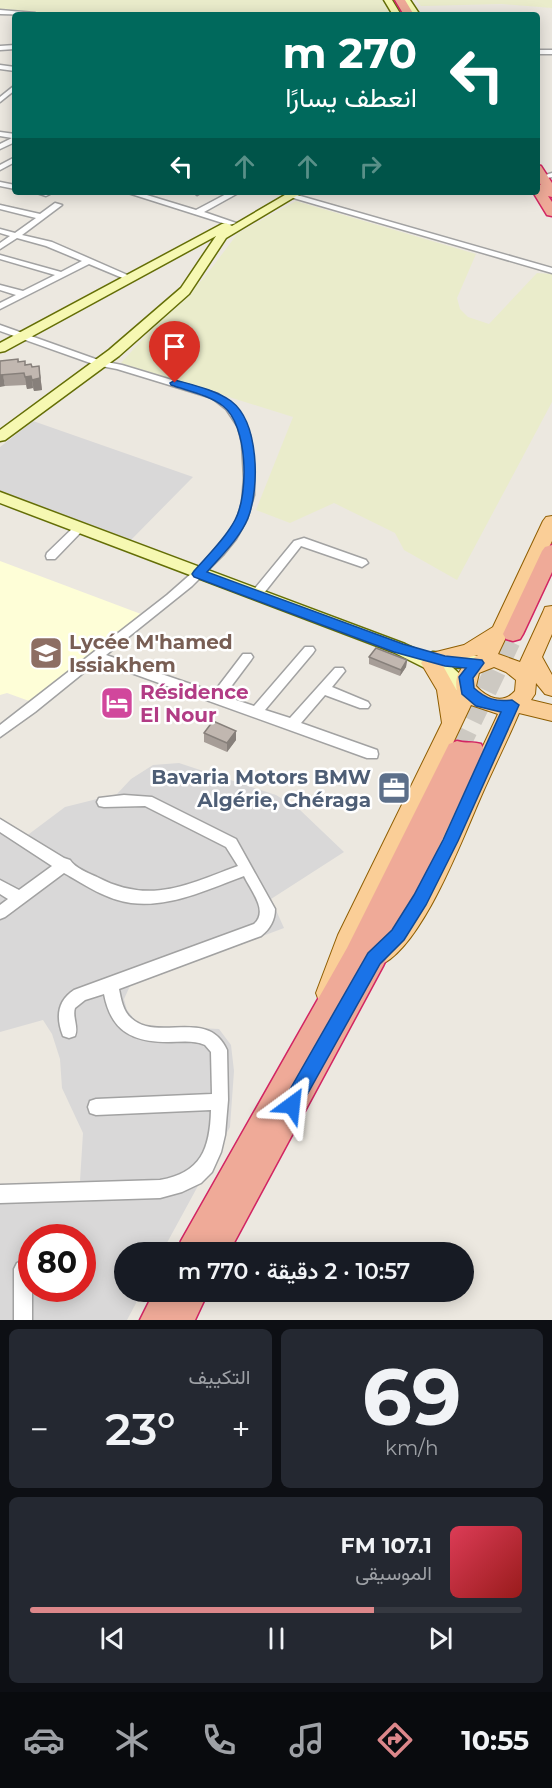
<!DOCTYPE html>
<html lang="ar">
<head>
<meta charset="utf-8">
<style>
  :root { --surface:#171b24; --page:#242831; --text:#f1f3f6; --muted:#9ea1a6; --line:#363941; --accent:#dc878a }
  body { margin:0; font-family:Montserrat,Vazirmatn,sans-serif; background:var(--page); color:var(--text); direction:rtl; height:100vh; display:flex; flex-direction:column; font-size:22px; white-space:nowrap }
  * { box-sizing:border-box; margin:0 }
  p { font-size:20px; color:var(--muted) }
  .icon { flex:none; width:33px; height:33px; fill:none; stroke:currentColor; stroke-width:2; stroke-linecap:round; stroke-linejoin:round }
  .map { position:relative; height:1320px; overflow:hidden; direction:ltr }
  .details { display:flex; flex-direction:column; gap:9px; padding:9px; background:#0d0f14; flex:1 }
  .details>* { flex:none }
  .banner { position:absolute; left:12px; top:12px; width:528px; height:183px; border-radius:6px; box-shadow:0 3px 15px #0003; direction:rtl; background:#00695c; color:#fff; overflow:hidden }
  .speed { position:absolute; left:18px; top:1224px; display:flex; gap:12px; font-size:30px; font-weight:700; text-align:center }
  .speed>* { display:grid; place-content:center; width:78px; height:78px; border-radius:50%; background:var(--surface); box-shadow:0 3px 15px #0003; line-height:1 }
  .speed .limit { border:9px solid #d22; background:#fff; color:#111 }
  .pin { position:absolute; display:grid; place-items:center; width:51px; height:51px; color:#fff; margin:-62px -26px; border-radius:50% 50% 50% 0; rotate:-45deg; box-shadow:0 0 6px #0007 }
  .pin .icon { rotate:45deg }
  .me { position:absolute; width:66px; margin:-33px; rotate:30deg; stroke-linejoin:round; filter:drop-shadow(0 0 4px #0008) }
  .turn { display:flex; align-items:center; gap:21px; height:126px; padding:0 24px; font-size:27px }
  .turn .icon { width:78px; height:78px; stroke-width:2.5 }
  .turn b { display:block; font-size:42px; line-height:51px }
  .lanes { display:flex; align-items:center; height:57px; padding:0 24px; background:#0003; justify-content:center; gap:30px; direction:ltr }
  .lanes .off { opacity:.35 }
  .big { font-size:45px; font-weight:600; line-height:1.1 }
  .details .tile { flex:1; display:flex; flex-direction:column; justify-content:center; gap:9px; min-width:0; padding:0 21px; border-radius:9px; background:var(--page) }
  .details .dial { align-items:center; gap:0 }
  .dial b { font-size:78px; line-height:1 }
  .song { display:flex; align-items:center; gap:18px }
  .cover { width:72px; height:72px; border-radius:9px; background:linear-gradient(135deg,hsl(350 70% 55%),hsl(0 70% 35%)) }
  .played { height:6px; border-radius:3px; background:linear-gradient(90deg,var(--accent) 70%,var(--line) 70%) }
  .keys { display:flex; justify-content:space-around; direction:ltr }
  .heat { display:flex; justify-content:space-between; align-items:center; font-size:33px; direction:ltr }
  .details .tiles { flex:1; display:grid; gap:9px; grid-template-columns:1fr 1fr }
  .tile:last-child { grid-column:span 2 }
  .trip { position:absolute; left:114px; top:1242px; width:360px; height:60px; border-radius:30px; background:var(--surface); box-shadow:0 3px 15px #0003; font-weight:600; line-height:60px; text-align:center; direction:rtl }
  .tab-bar { display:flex; height:96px; justify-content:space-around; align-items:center; background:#090b0e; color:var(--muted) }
  .tab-bar .icon { width:42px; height:42px }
  .tab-bar .selected { color:var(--accent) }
  .tab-bar b { font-size:27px; color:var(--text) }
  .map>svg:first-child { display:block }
  .residential { fill:#d9d8d8; fill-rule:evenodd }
  .education { fill:#fefed7 }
  .farmland { fill:#eaeccb }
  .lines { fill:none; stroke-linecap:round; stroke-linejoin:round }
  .trunk-tunnel { stroke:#cdc9c2; stroke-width:22; stroke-dasharray:22 11; stroke-linecap:butt }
  .minor-casing { stroke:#a2a2a2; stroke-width:3 }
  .tertiary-casing { stroke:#a2a2a2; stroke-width:3 }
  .secondary-casing { stroke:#646e06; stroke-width:3 }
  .primary-casing { stroke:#8f5e02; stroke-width:2 }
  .trunk-casing { stroke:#d22563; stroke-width:3 }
  .minor { fill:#fff; fill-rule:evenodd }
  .tertiary { fill:#fff; fill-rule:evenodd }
  .secondary { fill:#f6f8b2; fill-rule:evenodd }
  .primary { fill:#face97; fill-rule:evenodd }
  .trunk { fill:#efaa98; fill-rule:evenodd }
  .wall { fill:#a69d97 }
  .shaded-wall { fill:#87807b }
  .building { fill:#c1b7b0; stroke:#87807b; stroke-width:1.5 }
  .route { fill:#1a73e8; stroke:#114b97; stroke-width:1.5 }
  .labels { text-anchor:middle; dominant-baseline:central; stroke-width:5; stroke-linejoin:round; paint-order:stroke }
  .education-label { font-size:20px; font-weight:bold; fill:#785e54; stroke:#fff; text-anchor:start }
  .hotel-label { font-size:20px; font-weight:bold; fill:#b23c85; stroke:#fff; text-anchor:start }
  .service-label { font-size:20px; font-weight:bold; fill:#4e5e75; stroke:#fff; text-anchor:end }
</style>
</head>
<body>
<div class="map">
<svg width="552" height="1320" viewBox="0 0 552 1320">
  <rect width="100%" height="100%" fill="#ece8e0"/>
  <path class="residential" d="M 33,421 L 193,477 L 128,543 L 0,494 L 0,447 Z
    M 179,763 L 276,795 L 300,810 L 344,852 L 271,899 L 284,928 L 130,986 L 124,999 L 127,1010 L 139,1025 L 219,1029 L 231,1045 L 234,1071 L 230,1127 L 162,1252 L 124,1252 L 124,1292 L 142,1292 L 127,1320 L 0,1320 L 0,1201 L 79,1197 L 83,1133 L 62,1088 L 60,1059 L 52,1034 L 43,1020 L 0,1032 L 0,821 L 25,837 L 65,807 L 117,794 L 131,779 L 153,765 ZM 32,1238 L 82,1238 L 82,1288 L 32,1288 Z"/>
  <path class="education" d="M 0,561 L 141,614 L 32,702 L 7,693 L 0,695 Z"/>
  <path class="farmland" d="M 0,0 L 382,0 L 393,15 L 53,15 L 0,10 Z
    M 416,0 L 552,0 L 552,8 L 502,4 L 421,6 Z
    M 296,201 L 476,254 L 457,298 L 460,309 L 468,317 L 489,324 L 537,273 L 552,274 L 552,402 L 457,580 L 404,550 L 395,533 L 334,503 L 290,523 L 256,510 L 293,417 L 121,363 L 159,321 L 204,278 L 238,233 Z"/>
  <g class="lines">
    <path class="trunk-tunnel" d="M 457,750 L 513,634"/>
    <defs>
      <path id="minor" d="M 15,45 L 15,49 L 0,50 L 0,46 Z
        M 0,65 L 15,67 L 15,71 L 0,69 Z
        M 15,85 L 15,90 L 0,102 L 0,97 Z
        M 0,132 L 15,134 L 15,142 L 0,149 L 0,144 L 12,138 L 0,136 Z
        M 15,157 L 15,162 L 0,170 L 0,165 Z
        M 552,173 L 552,177 L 543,179 L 539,177 Z
        M 0,182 L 15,185 L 15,189 L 0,186 Z
        M 34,192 L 47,192 L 50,194 L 46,196 Z
        M 125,192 L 137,192 L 196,210 L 230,192 L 240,192 L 204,212 L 236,223 L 229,225 Z
        M 194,192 L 202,192 L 197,195 Z
        M 290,193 L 552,268 L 552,273 L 290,197 Z
        M 55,203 L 62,205 L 22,235 L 52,242 L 132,277 L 125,279 L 89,264 L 0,309 L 0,303 L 16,295 L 0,290 L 0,285 L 23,291 L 55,275 L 0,259 L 0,255 L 61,272 L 82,261 L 46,246 L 17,238 L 0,249 L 0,243 L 10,236 L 0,233 L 0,229 L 15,233 L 36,218 L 0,209 L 0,205 L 40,214 Z
        M 0,325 L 101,361 L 122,365 L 218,394 L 238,411 L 250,435 L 254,469 L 254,495 L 247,519 L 236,539 L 223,555 L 192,586 L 106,655 L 214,692 L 243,654 L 251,654 L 253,657 L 251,660 L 224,696 L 254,706 L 305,647 L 313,647 L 315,650 L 313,653 L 265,710 L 290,718 L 335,668 L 343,668 L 345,671 L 332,687 L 368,702 L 370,705 L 368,708 L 360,708 L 325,695 L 301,723 L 377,750 L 378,754 L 377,758 L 367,758 L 98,661 L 35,712 L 0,737 L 0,725 L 167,595 L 200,566 L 228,534 L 237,519 L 242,503 L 244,478 L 242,443 L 238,427 L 226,409 L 212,398 L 117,369 L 96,365 L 0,331 Z
        M 79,525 L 83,526 L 84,528 L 83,530 L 55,559 L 47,559 L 46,556 L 47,553 L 75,526 Z
        M 304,538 L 366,560 L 368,563 L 362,567 L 301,546 L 260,598 L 252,598 L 250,595 L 252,592 L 294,541 Z
        M 124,795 L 152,797 L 236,839 L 275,909 C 275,920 270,929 261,936 L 119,989 C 121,999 123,1011 131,1018 C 158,1043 208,1007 227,1050 L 228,1100 L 225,1135 L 221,1152 L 212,1172 L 201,1183 L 182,1192 L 160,1198 L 0,1203 L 0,1185 L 160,1180 C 201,1173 210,1149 211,1110 L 96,1115 L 90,1113 L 88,1107 L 90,1101 L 96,1099 L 212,1094 L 211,1052 L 205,1045 C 194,1040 181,1042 168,1042 C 132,1042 111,1031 104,994 L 85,1000 L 75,1008 C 72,1017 79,1027 75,1036 L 69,1038 L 63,1036 C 56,1018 57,1001 74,990 L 254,924 C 269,911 251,891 244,876 C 209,889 170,908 131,903 C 107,900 85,885 64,873 L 5,917 L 0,919 L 0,905 L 8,899 L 0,894 L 0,880 L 19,890 L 52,866 L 0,832 L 0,819 L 64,858 L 70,860 C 75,868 88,873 97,877 C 150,905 186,885 238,866 L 226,847 L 145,806 L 104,807 L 99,806 L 97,802 L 99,798 Z
        M 23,1260 L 29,1263 L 32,1268 L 32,1320 L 14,1320 L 14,1269 L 17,1263 Z"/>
      <path id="tertiary" d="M 0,10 L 35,13 L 38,15 L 0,14 Z
        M 537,50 L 552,50 L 552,54 L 537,54 Z"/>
      <path id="secondary" d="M 384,0 L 392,0 L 401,15 L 393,15 Z
        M 402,0 L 410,0 L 420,15 L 412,15 Z
        M 290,192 L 303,192 L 226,238 L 189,294 L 119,356 L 5,440 L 0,441 L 0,430 L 109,350 L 181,288 L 216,236 L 5,351 L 0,352 L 0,343 L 222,224 L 226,223 L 232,226 Z
        M 0,492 L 405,644 L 427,654 L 433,652 L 477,656 L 483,658 L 486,663 L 483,668 L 477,670 L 452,667 L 475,688 L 473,693 L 466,695 L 459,693 L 437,674 L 393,652 L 0,503 Z"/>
      <path id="primary" d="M 552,516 L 552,541 L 498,654 L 520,662 L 543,612 L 545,607 L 552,606 L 552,634 L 542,657 L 552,675 L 552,696 L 545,694 L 536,683 L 535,694 L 531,700 L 552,705 L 552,721 L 519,713 C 508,739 495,765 483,792 C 464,834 422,950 378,966 L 369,963 L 366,955 L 369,947 L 399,914 L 422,876 L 498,714 L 471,705 L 362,935 L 337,1001 L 328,1004 L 319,1001 L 316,993 L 338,935 L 442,723 L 437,690 L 421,663 L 428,654 L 464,645 L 493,627 L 543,521 L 546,517 ZM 478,655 C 465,664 453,672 457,691 L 442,664 ZM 494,667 L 506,672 L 516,680 L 515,691 C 503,705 487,698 476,686 L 479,673 Z"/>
      <path id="trunk" d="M 395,0 L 405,0 L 414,15 L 404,15 Z
        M 537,165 L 541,166 L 552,183 L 552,197 L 548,196 L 552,202 L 552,216 L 547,215 L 533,192 L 537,192 L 537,184 L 541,185 L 537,179 Z
        M 552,545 L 552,572 L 523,634 L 520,639 L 513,641 L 506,639 L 503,634 L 542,551 L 545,547 Z
        M 457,741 C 466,744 472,741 481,744 L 484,750 L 383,966 L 229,1252 L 177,1252 L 181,1241 L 347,948 L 449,744 Z
        M 154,1292 L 208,1292 L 195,1320 L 140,1320 Z"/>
    </defs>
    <use href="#minor" class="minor-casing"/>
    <use href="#tertiary" class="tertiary-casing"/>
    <use href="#secondary" class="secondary-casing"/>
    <use href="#primary" class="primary-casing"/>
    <use href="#trunk" class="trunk-casing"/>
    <use href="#minor" class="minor"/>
    <use href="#tertiary" class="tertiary"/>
    <use href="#secondary" class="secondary"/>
    <use href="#primary" class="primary"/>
    <use href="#trunk" class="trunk"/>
  </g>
  <path class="wall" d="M 18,359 L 19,361 L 32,367 L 39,366 L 42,390 L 34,391 L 33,388 L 27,389 L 26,385 L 5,386 L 0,361 Z
    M 369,657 L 407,660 L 406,667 L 400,676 L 369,664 Z
    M 236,731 L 236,740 L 227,752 L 204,742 L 204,733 Z"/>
  <path class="shaded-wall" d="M 39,366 L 42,390 L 34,391 L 32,380 Z
    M 3,374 L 5,386 L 0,387 L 0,375 Z
    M 31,376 L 33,388 L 27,389 L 25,377 Z
    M 407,660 L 406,667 L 400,676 L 401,670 Z
    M 236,731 L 236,740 L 227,752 L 227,743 Z"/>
  <path class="building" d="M 18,359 L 18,362 L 25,361 L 25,365 L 31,364 L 32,367 L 39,366 L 40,378 L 32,380 L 31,376 L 25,377 L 24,373 L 0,375 L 0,361 Z
    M 376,648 L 407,660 L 401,670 L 369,657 Z
    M 213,721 L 236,731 L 227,743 L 204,733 Z"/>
  <path class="route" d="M 175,380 C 193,385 216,390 231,401 C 259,422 260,487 248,518 C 240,538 221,556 207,572 L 403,644 L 445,656 L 482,660 L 484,663 L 473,678 L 474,688 C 486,699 496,702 512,700 L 519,705 L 458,841 L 426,905 L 404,940 L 380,964 L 298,1111 L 292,1114 L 285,1111 L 282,1105 L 285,1098 L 368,953 L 392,930 L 414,895 L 443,840 L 501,712 L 476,706 L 462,694 L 459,677 L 466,668 L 445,666 L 394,652 L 194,577 L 192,574 L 194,571 C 208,555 225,539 235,520 C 249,494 248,425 223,406 C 209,395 188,391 171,385 L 170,383 Z"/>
  <defs>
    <symbol id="school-square" viewBox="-11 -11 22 22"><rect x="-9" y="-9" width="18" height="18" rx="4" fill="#8d6e63" stroke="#fff"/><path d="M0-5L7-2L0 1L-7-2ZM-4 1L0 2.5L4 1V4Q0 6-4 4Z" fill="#fff"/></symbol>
    <symbol id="hotel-square" viewBox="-11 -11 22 22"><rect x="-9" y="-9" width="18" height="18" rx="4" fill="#d1479c" stroke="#fff"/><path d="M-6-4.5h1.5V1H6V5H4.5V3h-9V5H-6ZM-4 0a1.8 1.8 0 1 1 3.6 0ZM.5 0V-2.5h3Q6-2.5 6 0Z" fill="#fff"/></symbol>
    <symbol id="office-square" viewBox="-11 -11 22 22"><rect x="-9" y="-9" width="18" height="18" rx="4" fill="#5c6f8a" stroke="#fff"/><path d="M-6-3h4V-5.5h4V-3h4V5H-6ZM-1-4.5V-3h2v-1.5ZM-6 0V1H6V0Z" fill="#fff"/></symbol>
  </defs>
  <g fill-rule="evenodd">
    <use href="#school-square" x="27" y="634" width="38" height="38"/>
    <use href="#hotel-square" x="98" y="684" width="38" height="38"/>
    <use href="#office-square" x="375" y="769" width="38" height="38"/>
  </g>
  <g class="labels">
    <g class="education-label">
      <text x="69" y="642">Lycée M'hamed<tspan x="69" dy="23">Issiakhem</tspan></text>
    </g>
    <g class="hotel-label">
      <text x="140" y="692">Résidence<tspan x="140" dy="23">El Nour</tspan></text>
    </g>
    <g class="service-label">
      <text x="371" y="777">Bavaria Motors BMW<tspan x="371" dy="23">Algérie, Chéraga</tspan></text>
    </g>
  </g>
</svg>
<div class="speed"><div class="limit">80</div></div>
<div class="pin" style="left:175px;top:383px;background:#d93025"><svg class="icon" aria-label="arrive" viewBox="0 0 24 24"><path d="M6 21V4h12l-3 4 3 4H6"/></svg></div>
<svg class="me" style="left:292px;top:1105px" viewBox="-20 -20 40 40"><path d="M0-17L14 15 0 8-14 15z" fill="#1a73e8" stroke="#fff" stroke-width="4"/></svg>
<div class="trip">10:57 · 2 دقيقة · 770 m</div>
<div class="banner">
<div class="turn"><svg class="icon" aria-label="left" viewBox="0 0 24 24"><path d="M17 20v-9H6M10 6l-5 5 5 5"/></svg><div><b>270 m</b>انعطف يسارًا</div></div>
<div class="lanes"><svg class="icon" aria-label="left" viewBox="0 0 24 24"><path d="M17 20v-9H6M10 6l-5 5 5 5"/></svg><svg class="icon off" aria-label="ahead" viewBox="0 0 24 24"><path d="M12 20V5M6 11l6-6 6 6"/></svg><svg class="icon off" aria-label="ahead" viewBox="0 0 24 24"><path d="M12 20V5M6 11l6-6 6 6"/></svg><svg class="icon off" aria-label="right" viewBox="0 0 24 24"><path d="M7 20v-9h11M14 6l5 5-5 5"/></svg></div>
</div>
</div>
<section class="details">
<div class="tiles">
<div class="tile dial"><b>69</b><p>km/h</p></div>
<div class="tile"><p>التكييف</p>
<div class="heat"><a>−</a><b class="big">23°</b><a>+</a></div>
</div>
<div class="tile">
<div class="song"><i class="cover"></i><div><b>107.1 FM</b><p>الموسيقى</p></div></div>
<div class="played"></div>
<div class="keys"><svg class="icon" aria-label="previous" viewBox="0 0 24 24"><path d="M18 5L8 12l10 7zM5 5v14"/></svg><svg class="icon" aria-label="pause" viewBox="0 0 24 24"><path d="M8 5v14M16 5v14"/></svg><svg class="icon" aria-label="next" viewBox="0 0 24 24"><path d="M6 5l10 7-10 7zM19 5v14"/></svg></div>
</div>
</div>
</section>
<nav class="tab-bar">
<b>10:55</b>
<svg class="icon selected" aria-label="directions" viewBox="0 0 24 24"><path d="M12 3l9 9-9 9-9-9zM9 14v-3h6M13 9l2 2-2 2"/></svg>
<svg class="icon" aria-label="music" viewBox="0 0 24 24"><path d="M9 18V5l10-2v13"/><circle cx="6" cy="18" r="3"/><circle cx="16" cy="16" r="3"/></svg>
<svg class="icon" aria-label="phone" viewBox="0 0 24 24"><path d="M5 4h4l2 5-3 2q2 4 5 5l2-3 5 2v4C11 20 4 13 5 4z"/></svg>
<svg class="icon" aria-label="climate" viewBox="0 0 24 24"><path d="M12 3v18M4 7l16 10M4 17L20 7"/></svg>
<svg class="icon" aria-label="car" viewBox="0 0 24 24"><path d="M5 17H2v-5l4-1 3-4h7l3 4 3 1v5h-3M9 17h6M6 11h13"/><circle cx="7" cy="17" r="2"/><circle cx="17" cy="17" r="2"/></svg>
</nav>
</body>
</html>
